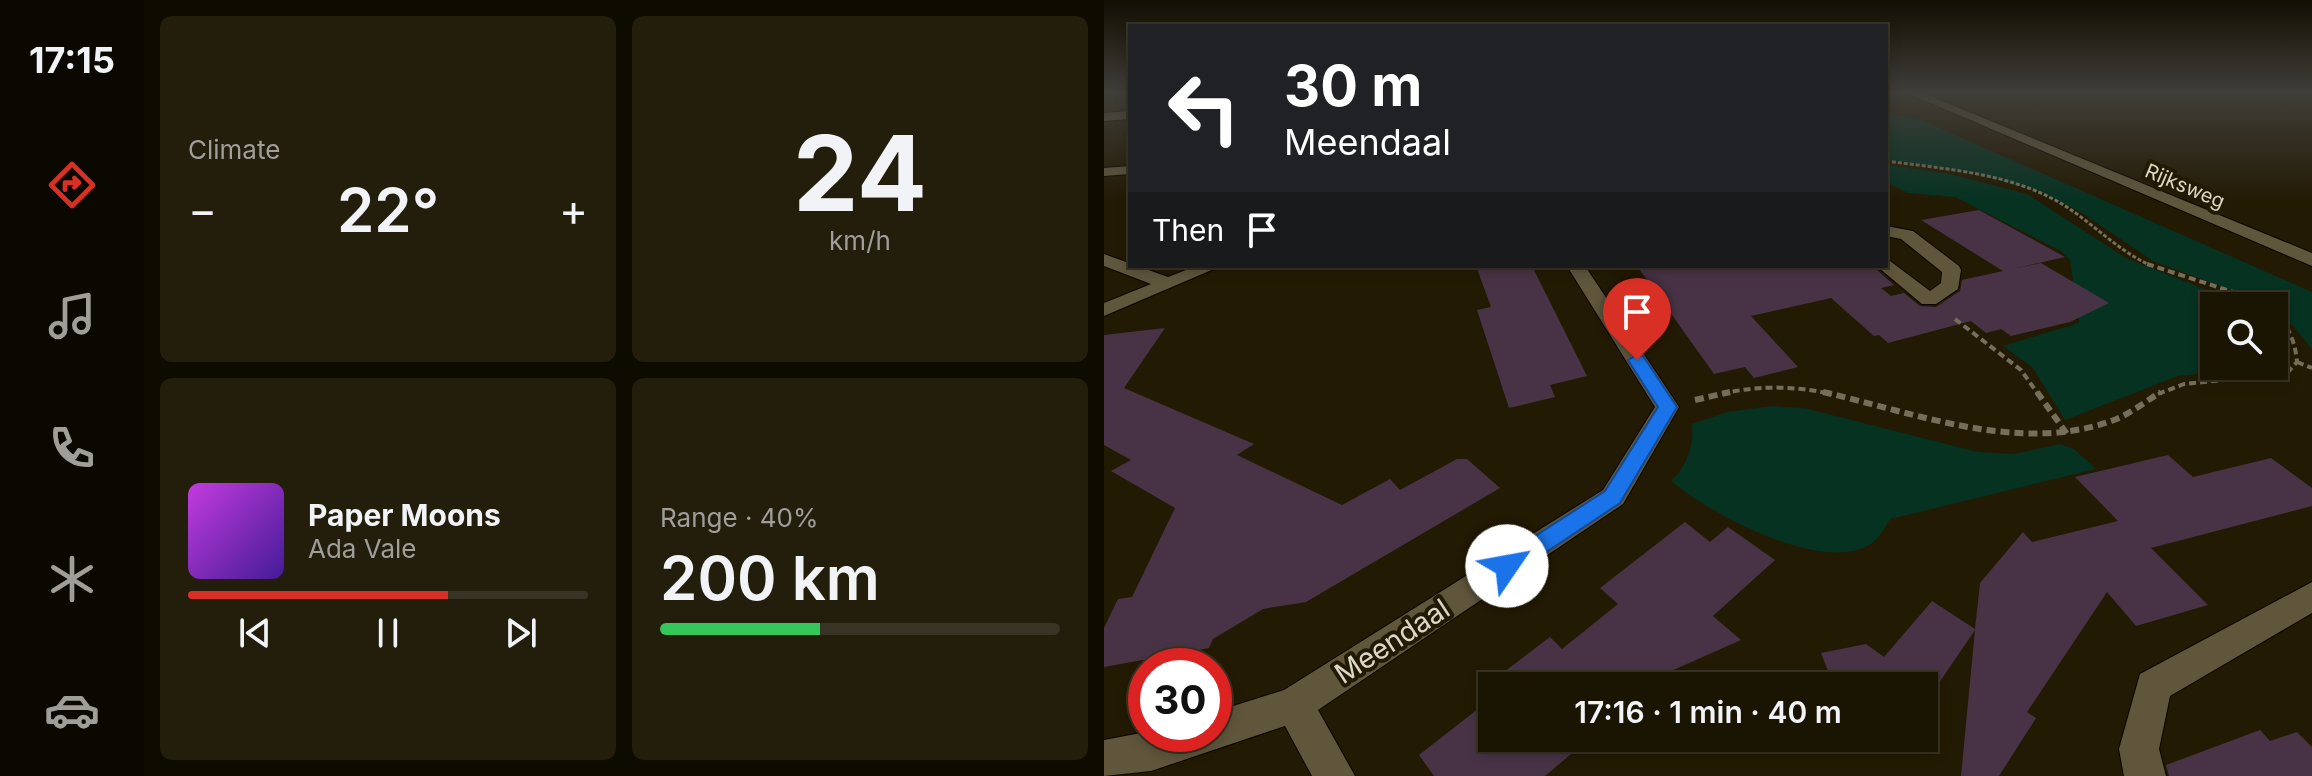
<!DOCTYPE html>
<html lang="en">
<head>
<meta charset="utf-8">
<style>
  :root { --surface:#1a1402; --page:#231d0c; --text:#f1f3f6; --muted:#9f9e99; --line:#383324; --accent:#d93025 }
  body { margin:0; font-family:Inter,sans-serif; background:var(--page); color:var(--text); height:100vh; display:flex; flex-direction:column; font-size:30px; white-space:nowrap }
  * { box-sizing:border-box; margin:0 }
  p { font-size:26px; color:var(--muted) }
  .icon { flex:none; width:44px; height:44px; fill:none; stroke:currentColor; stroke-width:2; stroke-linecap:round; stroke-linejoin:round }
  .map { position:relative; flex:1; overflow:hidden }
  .side { display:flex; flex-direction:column; gap:16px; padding:16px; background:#0e0b01; width:960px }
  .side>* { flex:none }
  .hud { position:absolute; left:24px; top:24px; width:760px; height:244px; border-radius:0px; box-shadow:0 4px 12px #0003,0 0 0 2px var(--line); background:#202124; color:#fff; overflow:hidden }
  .tools { position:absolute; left:1096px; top:292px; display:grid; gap:16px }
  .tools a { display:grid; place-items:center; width:88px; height:88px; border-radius:0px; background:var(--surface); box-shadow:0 4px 12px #0003,0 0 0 2px var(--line); font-size:40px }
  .speed { position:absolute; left:24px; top:648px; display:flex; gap:16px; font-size:40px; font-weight:700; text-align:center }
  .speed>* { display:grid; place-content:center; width:104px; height:104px; border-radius:50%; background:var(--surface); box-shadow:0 4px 12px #0003,0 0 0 2px var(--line); line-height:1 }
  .speed .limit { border:12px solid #d22; background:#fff; color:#111 }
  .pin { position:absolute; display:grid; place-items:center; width:68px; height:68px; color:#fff; margin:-82px -34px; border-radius:50% 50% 50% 0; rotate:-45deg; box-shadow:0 0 8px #0007 }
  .pin .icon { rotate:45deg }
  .me { position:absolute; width:88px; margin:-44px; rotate:57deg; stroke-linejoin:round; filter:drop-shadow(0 0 6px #0008) }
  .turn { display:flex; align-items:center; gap:28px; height:168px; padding:0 24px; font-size:36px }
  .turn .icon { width:104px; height:104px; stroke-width:2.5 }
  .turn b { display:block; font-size:56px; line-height:68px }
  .then { display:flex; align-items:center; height:76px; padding:0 24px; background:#0003; gap:16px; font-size:30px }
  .big { font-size:60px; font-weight:600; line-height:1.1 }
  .side .tile { flex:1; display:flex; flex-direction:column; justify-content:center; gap:12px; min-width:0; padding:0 28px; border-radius:12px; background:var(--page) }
  .side .dial { align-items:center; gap:0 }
  .dial b { font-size:104px; line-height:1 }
  .song { display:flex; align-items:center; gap:24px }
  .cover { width:96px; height:96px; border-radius:12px; background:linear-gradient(135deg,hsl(290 70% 55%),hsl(260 70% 35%)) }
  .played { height:8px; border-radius:4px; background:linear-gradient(90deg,var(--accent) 65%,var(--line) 65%) }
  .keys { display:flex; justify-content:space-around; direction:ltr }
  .heat { display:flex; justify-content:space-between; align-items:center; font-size:44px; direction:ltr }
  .charge { height:12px; border-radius:6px; background:linear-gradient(90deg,#34c759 40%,var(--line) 0) }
  .side .tiles { flex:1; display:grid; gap:16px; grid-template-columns:repeat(2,1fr) }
  .trip { position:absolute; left:374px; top:672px; width:460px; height:80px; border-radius:0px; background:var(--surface); box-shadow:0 4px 12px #0003,0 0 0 2px var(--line); font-weight:600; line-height:80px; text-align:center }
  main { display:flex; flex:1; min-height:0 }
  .tab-bar { display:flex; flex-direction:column; width:144px; justify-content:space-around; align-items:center; background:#0a0801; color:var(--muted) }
  .tab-bar .icon { width:56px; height:56px }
  .tab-bar .active { color:var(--accent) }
  .tab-bar b { font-size:36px; color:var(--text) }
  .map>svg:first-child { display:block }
  .green { fill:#063222 }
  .building { fill:#473345 }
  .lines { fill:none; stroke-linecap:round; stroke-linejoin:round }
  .street-casing { stroke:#0c0500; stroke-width:2 }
  .secondary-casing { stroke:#0c0500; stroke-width:2 }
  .path-far2 { stroke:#756e5a; stroke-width:3; stroke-dasharray:4 2; stroke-linecap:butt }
  .path-far1 { stroke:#756e5a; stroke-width:4; stroke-dasharray:7 4; stroke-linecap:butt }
  .path { stroke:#756e5a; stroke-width:6; stroke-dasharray:9 5; stroke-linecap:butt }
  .street { fill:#5f563c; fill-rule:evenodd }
  .secondary { fill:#5f563c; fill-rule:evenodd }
  .route { fill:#1a73e8; stroke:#114b97; stroke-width:2 }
  .labels { text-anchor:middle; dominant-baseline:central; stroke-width:8; stroke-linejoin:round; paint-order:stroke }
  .far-street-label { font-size:20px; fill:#dcd7c8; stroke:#231a03 }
  .near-street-label { font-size:28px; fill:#dcd7c8; stroke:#231a03 }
</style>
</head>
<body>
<main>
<nav class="tab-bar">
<b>17:15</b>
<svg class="icon active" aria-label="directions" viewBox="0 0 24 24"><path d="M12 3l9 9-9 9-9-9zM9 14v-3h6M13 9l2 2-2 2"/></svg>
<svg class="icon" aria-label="music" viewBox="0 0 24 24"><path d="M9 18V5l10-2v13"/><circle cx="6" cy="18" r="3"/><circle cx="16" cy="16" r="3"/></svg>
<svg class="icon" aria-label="phone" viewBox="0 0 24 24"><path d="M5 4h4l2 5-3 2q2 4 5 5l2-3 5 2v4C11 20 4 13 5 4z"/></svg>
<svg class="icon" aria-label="climate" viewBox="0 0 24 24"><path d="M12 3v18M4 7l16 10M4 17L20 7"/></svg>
<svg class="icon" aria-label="car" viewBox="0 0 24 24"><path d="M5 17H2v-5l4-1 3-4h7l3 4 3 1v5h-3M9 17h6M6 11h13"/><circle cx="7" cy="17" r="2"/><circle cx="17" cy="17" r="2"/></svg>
</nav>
<section class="side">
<div class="tiles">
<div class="tile"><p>Climate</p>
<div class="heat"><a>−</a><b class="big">22°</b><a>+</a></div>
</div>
<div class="tile dial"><b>24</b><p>km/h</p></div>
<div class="tile">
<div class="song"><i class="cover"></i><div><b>Paper Moons</b><p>Ada Vale</p></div></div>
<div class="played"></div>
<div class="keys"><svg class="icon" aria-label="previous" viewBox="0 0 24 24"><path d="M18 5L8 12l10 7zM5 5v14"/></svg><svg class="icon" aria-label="pause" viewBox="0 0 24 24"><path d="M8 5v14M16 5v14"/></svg><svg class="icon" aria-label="next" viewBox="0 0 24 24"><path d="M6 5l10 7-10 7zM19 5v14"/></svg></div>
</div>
<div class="tile"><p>Range · 40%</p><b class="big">200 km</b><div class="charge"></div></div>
</div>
</section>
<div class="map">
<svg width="1208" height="776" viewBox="0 0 1208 776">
  <rect width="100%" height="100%" fill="#231a03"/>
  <path class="green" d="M 782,112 L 817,120 L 1208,292 L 1208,349 L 1189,326 L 1170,311 L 1170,306 L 1049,261 L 978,213 L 940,193 L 877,175 L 782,159 Z
    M 782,165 L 846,174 L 923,194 L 1022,258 L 1143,306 L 1110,306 L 1110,366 L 1165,366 L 1074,376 L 961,420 L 929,368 L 899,346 L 975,323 L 966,260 L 957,251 L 851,197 L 804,193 L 782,182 Z
    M 668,406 L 700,408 L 874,452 L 910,454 L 956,444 L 970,449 L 992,469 L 786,519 C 781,528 775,538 767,544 C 718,575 605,513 567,481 C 583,467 590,445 588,424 L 624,412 Z"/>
  <path class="building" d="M 875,210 L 961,257 L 913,268 L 937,263 L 1005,303 L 966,322 L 907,336 L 897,329 L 882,333 L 867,321 L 784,343 L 775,335 L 770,336 L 727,298 L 647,316 L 694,367 L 650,378 L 641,367 L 610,374 L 533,266 L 773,266 L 773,270 L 790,285 L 777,288 L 787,296 L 800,293 L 816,306 L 832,307 L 856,291 L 858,280 L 899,271 L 817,220 Z
    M 372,266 L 428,266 L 483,376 L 446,385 L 451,397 L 405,408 L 373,310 L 387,307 Z
    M 61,328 L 20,388 L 150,444 L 133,455 L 238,505 L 286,479 L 296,490 L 353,459 L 363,459 L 396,488 L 202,602 L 159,609 L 109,639 L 105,648 L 0,667 L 0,628 L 14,599 L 28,597 L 71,508 L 7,471 L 27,460 L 0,445 L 0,335 Z
    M 1064,455 L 1089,477 L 1167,458 L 1208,488 L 1208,506 L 1047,548 L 1104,605 L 1032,626 L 1003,592 L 923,712 L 932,718 L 895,776 L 857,776 L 871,630 L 820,705 L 820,686 L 730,686 L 717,653 L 762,644 L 780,657 L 828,601 L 871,629 L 876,583 L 919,532 L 928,542 L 1014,521 L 971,477 Z
    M 581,522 L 606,542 L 624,527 L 671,560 L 609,616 L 637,640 L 538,684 L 540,686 L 388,688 L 384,684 L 446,637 L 458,649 L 514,604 L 496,588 Z
    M 388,698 L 388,738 L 486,738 L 441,776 L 330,776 L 315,755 Z
    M 1156,730 L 1166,741 L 1193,732 L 1208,747 L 1208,776 L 1065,776 L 1062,765 Z"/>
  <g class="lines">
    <defs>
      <path id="street" d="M 26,111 L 26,119 L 0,121 L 0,113 Z
        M 782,226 L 809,231 L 855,266 L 857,270 L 854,289 L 832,304 L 818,304 L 775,268 L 782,266 L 782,258 L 826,291 L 837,283 L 838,272 L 797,239 L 782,236 Z
        M 0,254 L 64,277 L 92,266 L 117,266 L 0,316 L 0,303 L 47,284 L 0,266 Z
        M 463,266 L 481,266 L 575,407 L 519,504 L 214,710 L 251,776 L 208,776 L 181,726 L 47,771 L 0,776 L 0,740 L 42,732 L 110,734 L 110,712 L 180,690 L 499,490 L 551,407 Z
        M 1208,582 L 1208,613 L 1066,696 L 1055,749 L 1062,776 L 1020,776 L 1015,749 L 1036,674 Z"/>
      <path id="secondary" d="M 801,92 L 816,92 L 1208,253 L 1208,266 Z
        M 26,166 L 26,174 L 0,176 L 0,168 Z"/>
    </defs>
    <use href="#street" class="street-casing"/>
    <use href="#secondary" class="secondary-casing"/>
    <path class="path-far2" d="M 782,161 C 839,169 899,172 951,200 C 986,219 1011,250 1048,266"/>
    <path class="path-far1" d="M 1043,264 L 1132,293 L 1160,306
      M 851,319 L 917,370 L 934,394
      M 1193,362 L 1208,368
      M 618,394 C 653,385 692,386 728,394
      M 1054,394 L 1080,384 L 1182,374 L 1193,362 C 1191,341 1185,327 1170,312"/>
    <path class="path" d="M 719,392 C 812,413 916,455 1010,420 C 1026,414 1042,401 1057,392
      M 933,392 L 963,434
      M 591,400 L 626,392"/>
    <use href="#street" class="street"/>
    <use href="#secondary" class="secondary"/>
  </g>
  <linearGradient id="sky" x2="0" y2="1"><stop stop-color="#130e02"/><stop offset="0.46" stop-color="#3f3e39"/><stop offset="1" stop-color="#3f3e39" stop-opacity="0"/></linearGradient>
  <rect width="1208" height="201" fill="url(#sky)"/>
  <path class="route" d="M 533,355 L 539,356 L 573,407 L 516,503 L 411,573 L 403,576 L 394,573 L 391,566 L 394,560 L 501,491 L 554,407 L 524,360 Z"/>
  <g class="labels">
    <g class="far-street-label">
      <text transform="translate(1081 186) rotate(23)">Rijksweg</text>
    </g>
    <g class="near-street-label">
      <text transform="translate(288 641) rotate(-33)">Meendaal</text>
    </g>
  </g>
</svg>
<div class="tools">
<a><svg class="icon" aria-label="search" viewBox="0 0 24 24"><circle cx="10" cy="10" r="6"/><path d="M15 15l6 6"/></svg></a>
</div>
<div class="speed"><div class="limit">30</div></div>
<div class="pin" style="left:533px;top:360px;background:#d93025"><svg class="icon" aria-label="arrive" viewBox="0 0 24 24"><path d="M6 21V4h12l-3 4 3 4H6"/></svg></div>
<svg class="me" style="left:403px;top:566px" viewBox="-20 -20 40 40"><circle r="19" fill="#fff"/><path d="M0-13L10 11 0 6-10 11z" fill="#1a73e8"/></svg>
<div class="trip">17:16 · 1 min · 40 m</div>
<div class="hud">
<div class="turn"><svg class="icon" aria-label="left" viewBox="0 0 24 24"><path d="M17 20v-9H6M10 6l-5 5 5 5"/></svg><div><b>30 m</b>Meendaal</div></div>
<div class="then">Then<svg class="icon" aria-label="arrive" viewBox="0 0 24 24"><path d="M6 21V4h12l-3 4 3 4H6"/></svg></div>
</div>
</div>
</main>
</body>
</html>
